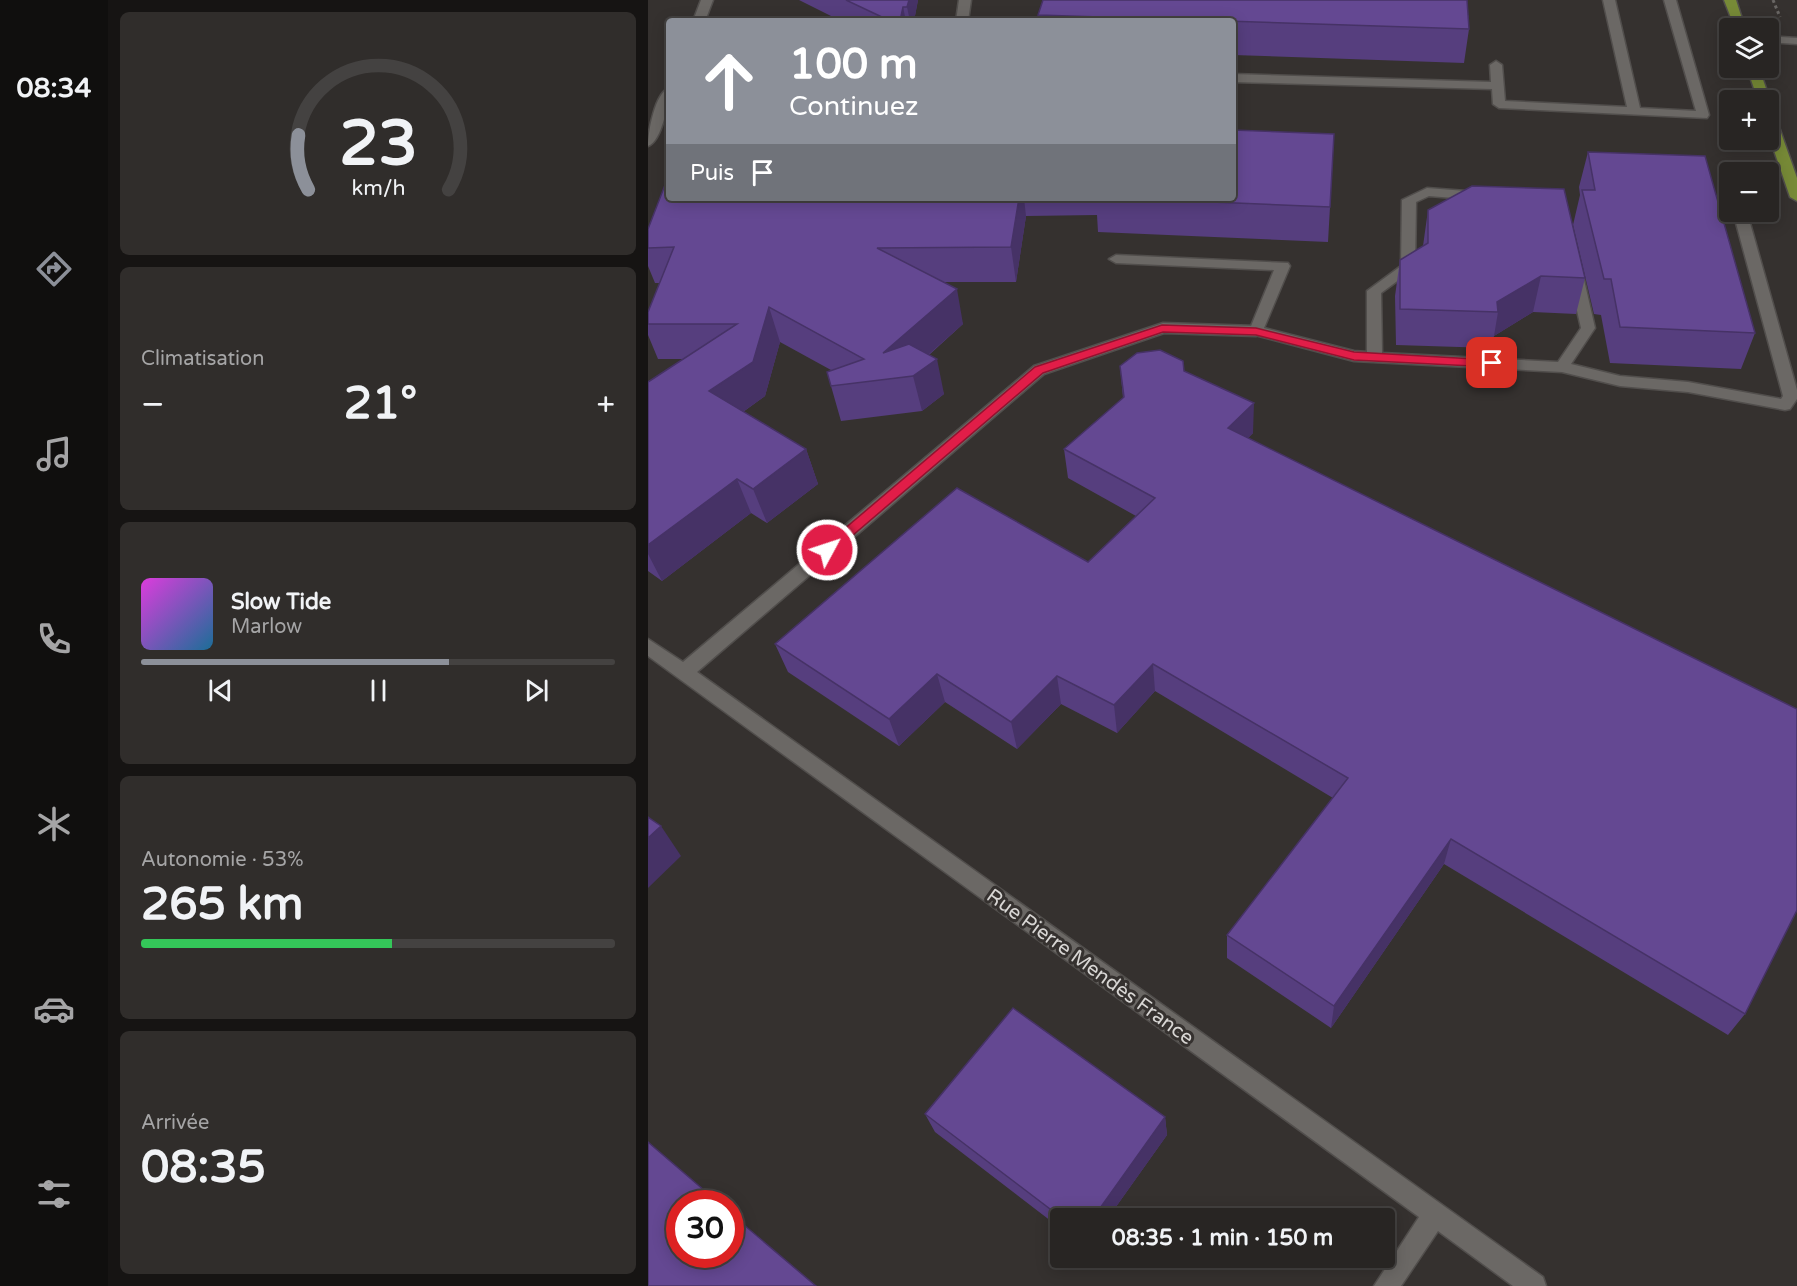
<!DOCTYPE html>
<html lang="fr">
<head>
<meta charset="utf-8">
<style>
  :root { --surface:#282523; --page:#302d2b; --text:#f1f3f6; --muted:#a5a5a6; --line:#444241; --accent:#8c9099 }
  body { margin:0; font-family:"Varela Round",sans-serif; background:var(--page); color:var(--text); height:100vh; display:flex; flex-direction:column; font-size:22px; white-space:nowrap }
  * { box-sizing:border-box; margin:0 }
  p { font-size:20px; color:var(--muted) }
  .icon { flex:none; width:33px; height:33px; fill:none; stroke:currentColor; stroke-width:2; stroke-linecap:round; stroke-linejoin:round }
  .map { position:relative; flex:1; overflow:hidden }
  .panel { display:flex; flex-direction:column; gap:12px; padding:12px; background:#161413; width:540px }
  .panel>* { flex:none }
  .hud { position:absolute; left:18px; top:18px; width:570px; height:183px; border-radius:6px; box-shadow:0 3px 15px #0003,0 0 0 2px var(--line); background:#8c9099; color:#fff; overflow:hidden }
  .tools { position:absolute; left:1071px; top:18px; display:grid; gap:12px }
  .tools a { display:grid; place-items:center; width:60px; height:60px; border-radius:6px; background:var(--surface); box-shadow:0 3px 15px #0003,0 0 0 2px var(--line); font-size:30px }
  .speed { position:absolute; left:18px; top:1190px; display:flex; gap:12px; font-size:30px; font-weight:700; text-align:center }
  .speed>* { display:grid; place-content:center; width:78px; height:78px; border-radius:50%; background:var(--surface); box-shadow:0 3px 15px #0003,0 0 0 2px var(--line); line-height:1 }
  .speed .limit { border:9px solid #d22; background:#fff; color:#111 }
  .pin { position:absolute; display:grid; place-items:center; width:51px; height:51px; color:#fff; margin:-26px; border-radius:12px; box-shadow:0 3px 9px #0006 }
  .me { position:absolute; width:66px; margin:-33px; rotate:50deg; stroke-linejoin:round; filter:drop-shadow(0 0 4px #0008) }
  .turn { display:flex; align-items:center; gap:21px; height:126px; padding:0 24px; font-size:27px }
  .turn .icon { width:78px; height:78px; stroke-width:2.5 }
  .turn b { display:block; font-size:42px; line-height:51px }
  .then { display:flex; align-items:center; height:57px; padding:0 24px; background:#0003; gap:12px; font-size:22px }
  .big { font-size:45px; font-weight:700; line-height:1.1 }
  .panel .widget { flex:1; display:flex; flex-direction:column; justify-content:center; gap:9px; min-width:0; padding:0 21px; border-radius:9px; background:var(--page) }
  .panel .dial { align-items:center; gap:0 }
  .dial svg { height:156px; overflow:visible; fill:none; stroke:var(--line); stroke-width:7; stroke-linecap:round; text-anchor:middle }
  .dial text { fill:var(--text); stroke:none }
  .song { display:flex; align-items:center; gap:18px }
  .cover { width:72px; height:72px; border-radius:9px; background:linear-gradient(135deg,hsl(300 70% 55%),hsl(200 70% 35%)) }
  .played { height:6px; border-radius:3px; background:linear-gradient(90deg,var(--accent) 65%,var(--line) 65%) }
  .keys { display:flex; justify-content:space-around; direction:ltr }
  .heat { display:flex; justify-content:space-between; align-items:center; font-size:33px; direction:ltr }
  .charge { height:9px; border-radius:4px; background:linear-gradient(90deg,#34c759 53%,var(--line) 0) }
  .trip { position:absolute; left:402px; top:1208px; width:345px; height:60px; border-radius:6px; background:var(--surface); box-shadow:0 3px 15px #0003,0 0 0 2px var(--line); font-weight:700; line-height:60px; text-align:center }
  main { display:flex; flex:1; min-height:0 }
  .menu { display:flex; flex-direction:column; width:108px; justify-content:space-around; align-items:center; background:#100f0e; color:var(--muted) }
  .menu .icon { width:42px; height:42px }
  .menu .on { color:var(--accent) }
  .menu b { font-size:27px; color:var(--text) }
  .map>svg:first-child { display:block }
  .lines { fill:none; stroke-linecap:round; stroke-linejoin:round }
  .lane-casing { stroke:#514e4c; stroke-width:3 }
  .street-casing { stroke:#514e4c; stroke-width:3 }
  .primary-casing { stroke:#514e4c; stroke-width:3 }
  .path { stroke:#696664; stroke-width:3; stroke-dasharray:3 3; stroke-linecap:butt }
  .lane { fill:#6b6865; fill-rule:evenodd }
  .street { fill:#6b6865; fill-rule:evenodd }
  .primary { fill:#778a37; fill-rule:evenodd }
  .wall { fill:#563e7e }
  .shaded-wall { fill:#463266 }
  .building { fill:#644892; stroke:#463266; stroke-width:1.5 }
  .route { fill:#e11d48; stroke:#92132f; stroke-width:1.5 }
  .labels { text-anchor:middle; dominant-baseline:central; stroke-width:6; stroke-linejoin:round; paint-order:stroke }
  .street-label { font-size:20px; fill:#d8d6d4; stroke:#35312f }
</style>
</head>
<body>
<main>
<nav class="menu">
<b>08:34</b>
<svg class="icon on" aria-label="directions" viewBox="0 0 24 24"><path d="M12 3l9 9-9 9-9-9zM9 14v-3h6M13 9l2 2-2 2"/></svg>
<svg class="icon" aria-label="music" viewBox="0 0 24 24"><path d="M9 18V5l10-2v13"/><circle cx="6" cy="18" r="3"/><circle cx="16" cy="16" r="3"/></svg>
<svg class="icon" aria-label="phone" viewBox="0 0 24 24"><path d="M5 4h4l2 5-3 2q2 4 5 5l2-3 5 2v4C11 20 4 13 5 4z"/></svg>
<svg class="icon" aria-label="climate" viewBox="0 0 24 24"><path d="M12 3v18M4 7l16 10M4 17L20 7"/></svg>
<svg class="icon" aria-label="car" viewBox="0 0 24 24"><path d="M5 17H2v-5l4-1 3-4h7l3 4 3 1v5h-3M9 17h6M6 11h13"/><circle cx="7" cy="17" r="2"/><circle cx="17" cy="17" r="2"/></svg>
<svg class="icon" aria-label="filters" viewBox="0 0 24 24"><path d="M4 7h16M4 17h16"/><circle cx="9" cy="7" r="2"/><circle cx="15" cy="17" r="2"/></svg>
</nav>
<section class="panel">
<div class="widget dial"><svg viewBox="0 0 100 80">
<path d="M14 69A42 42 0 1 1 86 69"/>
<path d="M14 69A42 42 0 0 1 9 41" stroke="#8c9099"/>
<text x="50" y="56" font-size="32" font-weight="700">23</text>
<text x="50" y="72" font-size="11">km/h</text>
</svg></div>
<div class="widget"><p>Climatisation</p>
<div class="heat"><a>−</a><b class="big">21°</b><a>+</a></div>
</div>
<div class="widget">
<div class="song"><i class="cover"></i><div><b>Slow Tide</b><p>Marlow</p></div></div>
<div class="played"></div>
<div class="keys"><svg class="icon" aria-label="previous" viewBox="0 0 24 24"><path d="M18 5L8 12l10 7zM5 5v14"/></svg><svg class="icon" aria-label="pause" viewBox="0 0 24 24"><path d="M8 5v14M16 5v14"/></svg><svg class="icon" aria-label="next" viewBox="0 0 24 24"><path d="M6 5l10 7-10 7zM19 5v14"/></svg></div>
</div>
<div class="widget"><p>Autonomie · 53%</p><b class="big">265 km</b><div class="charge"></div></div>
<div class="widget"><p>Arrivée</p><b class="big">08:35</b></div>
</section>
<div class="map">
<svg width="1149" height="1286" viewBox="0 0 1149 1286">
  <rect width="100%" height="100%" fill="#35312f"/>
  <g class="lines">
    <defs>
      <path id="lane" d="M 311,0 L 323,0 L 320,21 L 308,21 Z
        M 955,0 L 967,0 L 992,108 L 1048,111 L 1016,0 L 1028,0 L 1061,115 L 1059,118 L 851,108 L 845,104 L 844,89 L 585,82 L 585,74 L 843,82 L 842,65 L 848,61 L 854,65 L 857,101 L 979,107 Z
        M 779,188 L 831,192 L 838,196 L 831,200 L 781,196 L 768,202 L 767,268 L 733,293 L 734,353 L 910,362 L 933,328 L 920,271 L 927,267 L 934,271 L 947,328 L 923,364 L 972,376 L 1040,382 L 1133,399 L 1135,396 L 1088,223 L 1095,219 L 1102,223 L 1149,390 L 1149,399 L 1142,409 L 1137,410 L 1040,392 L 972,386 L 914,372 L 706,361 L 603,334 L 601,331 L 626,270 L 468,263 L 461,259 L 468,255 L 640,263 L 642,266 L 616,328 L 706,351 L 719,352 L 719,291 L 753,266 L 754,200 Z"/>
      <path id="street" d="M 53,0 L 65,0 L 57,21 L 45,21 Z
        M 1120,36 L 1149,38 L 1149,44 L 1120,42 Z
        M 21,88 C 21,102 14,141 0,146 C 0,132 7,93 21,88 Z
        M 515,323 L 608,326 L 615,331 L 608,336 L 516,333 L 396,374 L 49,672 L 895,1277 L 898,1286 L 865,1286 L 790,1231 L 753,1286 L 726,1286 L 771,1217 L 0,656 L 0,639 L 35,662 L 386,366 Z"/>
      <path id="primary" d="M 1076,0 L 1088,0 L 1097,28 L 1087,28 Z
        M 1099,68 L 1111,68 L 1122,100 L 1120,102 L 1110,100 Z
        M 1120,109 L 1126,113 L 1149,178 L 1149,201 L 1142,197 L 1120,133 Z"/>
    </defs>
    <use href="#lane" class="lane-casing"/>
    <use href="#street" class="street-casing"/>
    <use href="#primary" class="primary-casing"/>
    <path class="path" d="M 1125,0 L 1132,17"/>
    <use href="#lane" class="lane"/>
    <use href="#street" class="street"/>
    <use href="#primary" class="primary"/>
  </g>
  <path class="wall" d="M 151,0 L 270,0 L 266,21 L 103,21 L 189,19 Z
    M 395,0 L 819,0 L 821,29 L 816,63 L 585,55 L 585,21 L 391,21 L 390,15 Z
    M 940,152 L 1107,333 L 1093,369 L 962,363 L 953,315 L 946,314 L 925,225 L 932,195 L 931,187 Z
    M 21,198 L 585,198 L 682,207 L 680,242 L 450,232 L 449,215 L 378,216 L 368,282 L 296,282 L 315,324 L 281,355 L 296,394 L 274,411 L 193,421 L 183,386 L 183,370 L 132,342 L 117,396 L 95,412 L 158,449 L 170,484 L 119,523 L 103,513 L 14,581 L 0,571 L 0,382 L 35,359 L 10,359 L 0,335 L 0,324 L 12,283 L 7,283 L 0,266 L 0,229 Z
    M 780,210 L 937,278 L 928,314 L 885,312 L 846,336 L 843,348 L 748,345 L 747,296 L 752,260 L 775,246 Z
    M 472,366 L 536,371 L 605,433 L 600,438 L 1097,1014 L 1080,1035 L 796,864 L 683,1028 L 579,958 L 579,935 L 685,798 L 507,691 L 469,733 L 413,704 L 369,749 L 297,702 L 251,746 L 140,672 L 127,644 L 440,562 L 488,516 L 420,478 L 416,449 L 475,398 Z
    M 277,1114 L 517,1117 L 519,1135 L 460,1218 L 412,1218 L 412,1228 L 287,1132 Z"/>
  <path class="shaded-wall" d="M 261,0 L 270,0 L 266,21 L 262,21 L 259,7 Z
    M 255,7 L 258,21 L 252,21 Z
    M 371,198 L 376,198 L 378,216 L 368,282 L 363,247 Z
    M 893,276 L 885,312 L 846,336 L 850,312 L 849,302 Z
    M 309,289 L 315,324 L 255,377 L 235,353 Z
    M 121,307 L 132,342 L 117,396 L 75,426 L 61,391 Z
    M 289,359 L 296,394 L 274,411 L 265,376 Z
    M 606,403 L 605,433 L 580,457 L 580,428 Z
    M 158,449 L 170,484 L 119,523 L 105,489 Z
    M 89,479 L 103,513 L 14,581 L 0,554 L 0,545 Z
    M 505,664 L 507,691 L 469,733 L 466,705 Z
    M 289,674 L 297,702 L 251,746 L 241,719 Z
    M 409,676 L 413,704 L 369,749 L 363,722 Z
    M 13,826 L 33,856 L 0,888 L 0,838 Z
    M 803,839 L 796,864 L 683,1028 L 686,1006 Z
    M 517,1117 L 519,1135 L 460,1218 L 445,1218 Z"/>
  <path class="building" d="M 198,0 L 261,0 L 259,7 L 255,7 L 252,21 L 103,21 L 236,18 Z
    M 395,0 L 819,0 L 821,29 L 390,15 Z
    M 585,130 L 686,134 L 682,207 L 467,198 L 585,198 Z
    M 940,152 L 1057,156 L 1107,333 L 972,327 L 963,279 L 956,279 L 934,190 L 947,190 Z
    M 17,185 L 21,185 L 21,198 L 371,198 L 363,247 L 229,248 L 309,289 L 235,353 L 261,344 L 289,359 L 265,376 L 183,386 L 179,372 L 216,359 L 121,307 L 105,362 L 61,391 L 158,449 L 105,489 L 89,479 L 0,545 L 0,382 L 89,324 L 0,324 L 0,312 L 26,247 L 0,248 L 0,229 Z
    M 824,186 L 916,189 L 937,278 L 893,276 L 849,302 L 850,312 L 752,309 L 752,260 L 780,243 L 780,210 Z
    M 512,350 L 535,361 L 536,371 L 606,403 L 580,428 L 1149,709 L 1149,910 L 1097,1014 L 803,839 L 686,1006 L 579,935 L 700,778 L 505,664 L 466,705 L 409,676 L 363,722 L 289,674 L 241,719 L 127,644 L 309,488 L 440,562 L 507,498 L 416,449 L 476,397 L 472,366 L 489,353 Z
    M 0,817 L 13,826 L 0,838 Z
    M 365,1008 L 517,1117 L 445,1218 L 414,1218 L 277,1114 Z
    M 0,1142 L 71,1203 L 32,1203 L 32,1254 L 82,1254 L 82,1213 L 168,1286 L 0,1286 Z"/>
  <path class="route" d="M 514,325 L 608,328 L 706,352 L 844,360 L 850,363 L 844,367 L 706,360 L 608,335 L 515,332 L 395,373 L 184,553 L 175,553 L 173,550 L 175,547 L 387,367 Z"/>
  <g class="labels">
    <g class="street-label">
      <text transform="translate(442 967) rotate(36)">Rue Pierre Mendès France</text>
    </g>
  </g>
</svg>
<div class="tools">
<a><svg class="icon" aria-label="layers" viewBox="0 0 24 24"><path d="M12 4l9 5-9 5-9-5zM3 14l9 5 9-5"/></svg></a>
<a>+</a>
<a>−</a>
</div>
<div class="speed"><div class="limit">30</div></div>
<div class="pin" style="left:844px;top:363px;background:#d93025"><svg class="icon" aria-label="arrive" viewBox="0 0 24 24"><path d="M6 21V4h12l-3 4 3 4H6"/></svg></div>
<svg class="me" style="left:179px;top:550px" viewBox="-20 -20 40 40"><circle r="17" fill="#e11d48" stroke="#fff" stroke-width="3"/><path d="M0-11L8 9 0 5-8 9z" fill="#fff"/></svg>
<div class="trip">08:35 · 1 min · 150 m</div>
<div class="hud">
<div class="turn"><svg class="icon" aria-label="ahead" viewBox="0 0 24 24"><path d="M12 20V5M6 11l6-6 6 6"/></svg><div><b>100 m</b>Continuez</div></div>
<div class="then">Puis<svg class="icon" aria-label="arrive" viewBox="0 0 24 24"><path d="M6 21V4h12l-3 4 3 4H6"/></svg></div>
</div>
</div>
</main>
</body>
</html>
